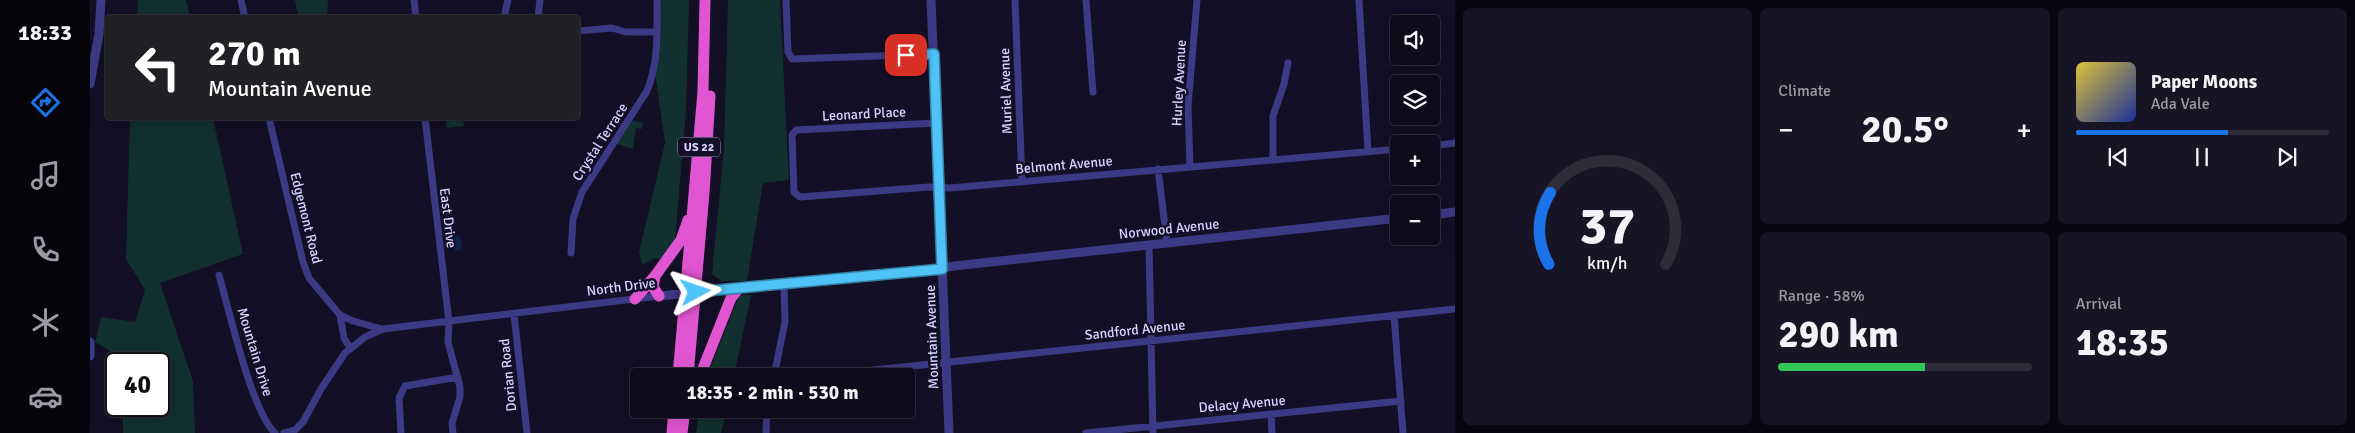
<!DOCTYPE html>
<html lang="en">
<head>
<meta charset="utf-8">
<style>
  :root { --surface:#0e0b1c; --page:#171425; --text:#f1f3f6; --muted:#9b9ba3; --line:#2e2b3b; --accent:#1a73e8 }
  body { margin:0; font-family:Signika,sans-serif; background:var(--page); color:var(--text); height:100vh; display:flex; flex-direction:column; font-size:19px; white-space:nowrap }
  * { box-sizing:border-box; margin:0 }
  p { font-size:16px; color:var(--muted) }
  .icon { flex:none; width:28px; height:28px; fill:none; stroke:currentColor; stroke-width:2; stroke-linecap:round; stroke-linejoin:round }
  .map { position:relative; flex:1; overflow:hidden }
  .details { display:flex; flex-direction:column; gap:8px; padding:8px; background:#08060f; width:900px }
  .details>* { flex:none }
  .guide { position:absolute; left:15px; top:15px; width:475px; height:105px; border-radius:5px; box-shadow:0 5px 20px #0002,0 0 0 1px var(--line); background:#202124; color:#fff; overflow:hidden }
  .fabs { position:absolute; left:1300px; top:15px; display:grid; gap:10px }
  .fabs a { display:grid; place-items:center; width:50px; height:50px; border-radius:5px; background:var(--surface); box-shadow:0 5px 20px #0002,0 0 0 1px var(--line); font-size:25px }
  .speed { position:absolute; left:15px; top:352px; display:flex; gap:10px; font-size:25px; font-weight:700; text-align:center }
  .speed>* { display:grid; place-content:center; width:65px; height:65px; border-radius:50%; background:var(--surface); box-shadow:0 5px 20px #0002,0 0 0 1px var(--line); line-height:1 }
  .speed .limit { border:2px solid #111; border-radius:8px; background:#fff; color:#111 }
  .pin { position:absolute; display:grid; place-items:center; width:42px; height:42px; color:#fff; margin:-21px; border-radius:10px; box-shadow:0 2px 8px #0006 }
  .me { position:absolute; width:55px; margin:-28px; rotate:85deg; stroke-linejoin:round; filter:drop-shadow(0 0 4px #0008) }
  .turn { display:flex; align-items:center; gap:18px; height:105px; padding:0 20px; font-size:22px }
  .turn .icon { width:65px; height:65px; stroke-width:2.5 }
  .turn b { display:block; font-size:35px; line-height:42px }
  .big { font-size:38px; font-weight:800; line-height:1.1 }
  .details .tile { flex:1; display:flex; flex-direction:column; justify-content:center; gap:8px; min-width:0; padding:0 18px; border-radius:8px; background:var(--page) }
  .details .dial { align-items:center; gap:0 }
  .dial svg { height:130px; overflow:visible; fill:none; stroke:var(--line); stroke-width:7; stroke-linecap:round; text-anchor:middle }
  .dial text { fill:var(--text); stroke:none }
  .song { display:flex; align-items:center; gap:15px }
  .cover { width:60px; height:60px; border-radius:8px; background:linear-gradient(135deg,hsl(50 70% 55%),hsl(230 70% 35%)) }
  .played { height:5px; border-radius:2px; background:linear-gradient(90deg,var(--accent) 60%,var(--line) 60%) }
  .keys { display:flex; justify-content:space-around; direction:ltr }
  .heat { display:flex; justify-content:space-between; align-items:center; font-size:28px; direction:ltr }
  .charge { height:8px; border-radius:4px; background:linear-gradient(90deg,#34c759 58%,var(--line) 0) }
  .details .tiles { flex:1; display:grid; gap:8px; grid-template-columns:repeat(3,1fr) }
  .tile:first-child { grid-row:span 2 }
  .trip { position:absolute; left:540px; top:368px; width:285px; height:50px; border-radius:5px; background:var(--surface); box-shadow:0 5px 20px #0002,0 0 0 1px var(--line); font-weight:800; line-height:50px; text-align:center }
  main { display:flex; flex:1; min-height:0 }
  .tabs { display:flex; flex-direction:column; width:90px; justify-content:space-around; align-items:center; background:#06040b; color:var(--muted) }
  .tabs .icon { width:35px; height:35px }
  .tabs .active { color:var(--accent) }
  .tabs b { font-size:22px; color:var(--text) }
  .map>svg:first-child { display:block }
  .green { fill:#12302f }
  .water { fill:#0c2248 }
  .lines { fill:none; stroke-linecap:round; stroke-linejoin:round }
  .minor { stroke:#3d3a85; stroke-width:7 }
  .tertiary { stroke:#3d3a85; stroke-width:9 }
  .trunk { stroke:#e055d1; stroke-width:11 }
  .route-casing { stroke:#337fa1; stroke-width:12 }
  .route { stroke:#4fc3f7; stroke-width:9 }
  .labels { text-anchor:middle; dominant-baseline:central; stroke-width:5; stroke-linejoin:round; paint-order:stroke }
  .shield { fill:#130f26; stroke:#9e99be; stroke-width:1 }
  .shield-label { font-size:12px; font-weight:bold; fill:#d9d4ff }
  .street-label { font-size:14px; fill:#d9d4ff; stroke:#130f26 }
</style>
</head>
<body>
<main>
<nav class="tabs">
<b>18:33</b>
<svg class="icon active" aria-label="directions" viewBox="0 0 24 24"><path d="M12 3l9 9-9 9-9-9zM9 14v-3h6M13 9l2 2-2 2"/></svg>
<svg class="icon" aria-label="music" viewBox="0 0 24 24"><path d="M9 18V5l10-2v13"/><circle cx="6" cy="18" r="3"/><circle cx="16" cy="16" r="3"/></svg>
<svg class="icon" aria-label="phone" viewBox="0 0 24 24"><path d="M5 4h4l2 5-3 2q2 4 5 5l2-3 5 2v4C11 20 4 13 5 4z"/></svg>
<svg class="icon" aria-label="climate" viewBox="0 0 24 24"><path d="M12 3v18M4 7l16 10M4 17L20 7"/></svg>
<svg class="icon" aria-label="car" viewBox="0 0 24 24"><path d="M5 17H2v-5l4-1 3-4h7l3 4 3 1v5h-3M9 17h6M6 11h13"/><circle cx="7" cy="17" r="2"/><circle cx="17" cy="17" r="2"/></svg>
</nav>
<div class="map">
<svg width="1365" height="433" viewBox="0 0 1365 433">
  <rect width="100%" height="100%" fill="#130f26"/>
  <path class="green" d="M 48,0 L 96,0 L 100,17 L 47,17 Z
    M 205,0 L 238,0 L 237,17 L 208,17 Z
    M 567,0 L 599,0 L 596,111 L 583,263 L 565,258 L 552,265 L 549,252 L 575,143 L 565,72 Z
    M 638,0 L 690,0 L 699,180 L 673,183 L 657,281 L 632,281 L 622,274 L 634,148 Z
    M 40,118 L 123,118 L 153,254 L 70,283 L 103,381 L 105,433 L 33,433 L 33,406 L 69,406 L 69,364 L 35,364 L 34,359 L 5,342 L 11,317 L 45,322 L 55,290 L 36,259 Z
    M 356,118 L 373,118 L 374,126 L 357,128 Z
    M 540,121 L 553,122 L 552,129 L 546,128 L 543,149 L 527,144 Z
    M 656,295 L 661,295 L 644,376 L 617,376 L 649,296 Z
    M 609,409 L 637,409 L 631,433 L 606,433 Z"/>
  <path class="water" d="M 370,236 L 372,250 L 365,251 L 363,237 Z"/>
  <g class="lines">
    <path class="minor" d="M 151,0 L 155,18
      M 324,0 L 326,18
      M 696,0 L 698,52 L 702,59 L 844,54
      M 925,0 L 932,182
      M 996,0 L 1003,92
      M 1269,0 L 1278,152
      M 414,18 L 418,0
      M 448,18 L 450,0
      M 488,31 L 522,28 L 536,32 L 566,32
      M 179,118 L 213,262 L 219,278 L 250,315
      M 335,118 L 359,322 L 358,342 L 370,387 L 370,397 L 362,423 L 363,433
      M 846,123 L 706,130 L 702,135 L 704,192 L 710,197 L 839,187 L 860,188 L 1309,149
      M 1341,146 L 1365,143
      M 1183,160 L 1183,116 L 1194,84 L 1198,63
      M 1100,166 L 1098,106 L 1107,0
      M 1068,169 L 1077,243
      M 1059,245 L 1063,433
      M 481,253 L 483,219 L 492,192 L 557,91 C 569,62 567,30 567,0
      M 129,275 C 139,310 162,412 185,433
      M 424,314 L 437,433
      M 1304,315 L 1313,433
      M 260,348 L 254,338 L 250,315 L 263,321 L 292,329
      M 684,376 L 695,322 L 694,285
      M 727,376 L 1365,309
      M 1181,414 L 1182,433
      M 194,433 L 205,430 L 213,422 L 231,389 L 255,353 L 275,337 L 293,329 L 569,296
      M 311,433 L 309,398 L 315,386 L 368,377
      M 676,433 L 677,409
      M 996,433 L 1311,401"/>
    <path class="tertiary" d="M 841,0 L 859,433
      M 0,84 L 9,34 L 11,0
      M 1341,215 L 1365,212
      M 569,296 L 827,272 L 864,266 L 1309,218
      M 0,342 L 0,356"/>
    <path class="trunk" d="M 569,296 L 563,287 L 565,276 L 591,240 L 598,220
      M 545,299 L 564,277
      M 588,376 L 613,92 L 615,0
      M 598,376 L 614,193 L 620,96
      M 610,376 L 641,298 L 648,289
      M 582,433 L 584,409
      M 592,433 L 595,409"/>
  </g>
  <g class="lines">
    <defs>
      <path id="route" d="M 606,292 L 852,269 L 844,54 L 816,55"/>
    </defs>
    <use href="#route" class="route-casing"/>
    <use href="#route" class="route"/>
  </g>
  <g class="labels">
    <rect class="shield" x="588" y="137.5" width="42" height="19" rx="4"/>
    <g class="shield-label">
      <text x="609" y="147">US 22</text>
    </g>
    <g class="street-label">
      <text transform="translate(1089 83) rotate(-87)">Hurley Avenue</text>
      <text transform="translate(916 91) rotate(-92)">Muriel Avenue</text>
      <text transform="translate(774 114) rotate(-3)">Leonard Place</text>
      <text transform="translate(510 142) rotate(-57)">Crystal Terrace</text>
      <text transform="translate(974 165) rotate(-5)">Belmont Avenue</text>
      <text transform="translate(216 218) rotate(76)">Edgemont Road</text>
      <text transform="translate(358 218) rotate(83)">East Drive</text>
      <text transform="translate(1079 229) rotate(-6)">Norwood Avenue</text>
      <text transform="translate(531 287) rotate(-7)">North Drive</text>
      <text transform="translate(1045 330) rotate(-6)">Sandford Avenue</text>
      <text transform="translate(842 337) rotate(-92)">Mountain Avenue</text>
      <text transform="translate(165 352) rotate(73)">Mountain Drive</text>
      <text transform="translate(418 375) rotate(-96)">Dorian Road</text>
      <text transform="translate(1152 404) rotate(-5)">Delacy Avenue</text>
    </g>
  </g>
</svg>
<div class="fabs">
<a><svg class="icon" aria-label="sound" viewBox="0 0 24 24"><path d="M4 9h4l5-4v14l-5-4H4zM17 9q2 3 0 6"/></svg></a>
<a><svg class="icon" aria-label="layers" viewBox="0 0 24 24"><path d="M12 4l9 5-9 5-9-5zM3 14l9 5 9-5"/></svg></a>
<a>+</a>
<a>−</a>
</div>
<div class="speed"><div class="limit">40</div></div>
<div class="pin" style="left:816px;top:55px;background:#d93025"><svg class="icon" aria-label="arrive" viewBox="0 0 24 24"><path d="M6 21V4h12l-3 4 3 4H6"/></svg></div>
<svg class="me" style="left:606px;top:292px" viewBox="-20 -20 40 40"><path d="M0-17L14 15 0 8-14 15z" fill="#4fc3f7" stroke="#fff" stroke-width="4"/></svg>
<div class="trip">18:35 · 2 min · 530 m</div>
<div class="guide">
<div class="turn"><svg class="icon" aria-label="left" viewBox="0 0 24 24"><path d="M17 20v-9H6M10 6l-5 5 5 5"/></svg><div><b>270 m</b>Mountain Avenue</div></div>
</div>
</div>
<section class="details">
<div class="tiles">
<div class="tile dial"><svg viewBox="0 0 100 80">
<path d="M14 69A42 42 0 1 1 86 69"/>
<path d="M14 69A42 42 0 0 1 15 25" stroke="#1a73e8"/>
<text x="50" y="56" font-size="32" font-weight="700">37</text>
<text x="50" y="72" font-size="11">km/h</text>
</svg></div>
<div class="tile"><p>Climate</p>
<div class="heat"><a>−</a><b class="big">20.5°</b><a>+</a></div>
</div>
<div class="tile">
<div class="song"><i class="cover"></i><div><b>Paper Moons</b><p>Ada Vale</p></div></div>
<div class="played"></div>
<div class="keys"><svg class="icon" aria-label="previous" viewBox="0 0 24 24"><path d="M18 5L8 12l10 7zM5 5v14"/></svg><svg class="icon" aria-label="pause" viewBox="0 0 24 24"><path d="M8 5v14M16 5v14"/></svg><svg class="icon" aria-label="next" viewBox="0 0 24 24"><path d="M6 5l10 7-10 7zM19 5v14"/></svg></div>
</div>
<div class="tile"><p>Range · 58%</p><b class="big">290 km</b><div class="charge"></div></div>
<div class="tile"><p>Arrival</p><b class="big">18:35</b></div>
</div>
</section>
</main>
</body>
</html>
